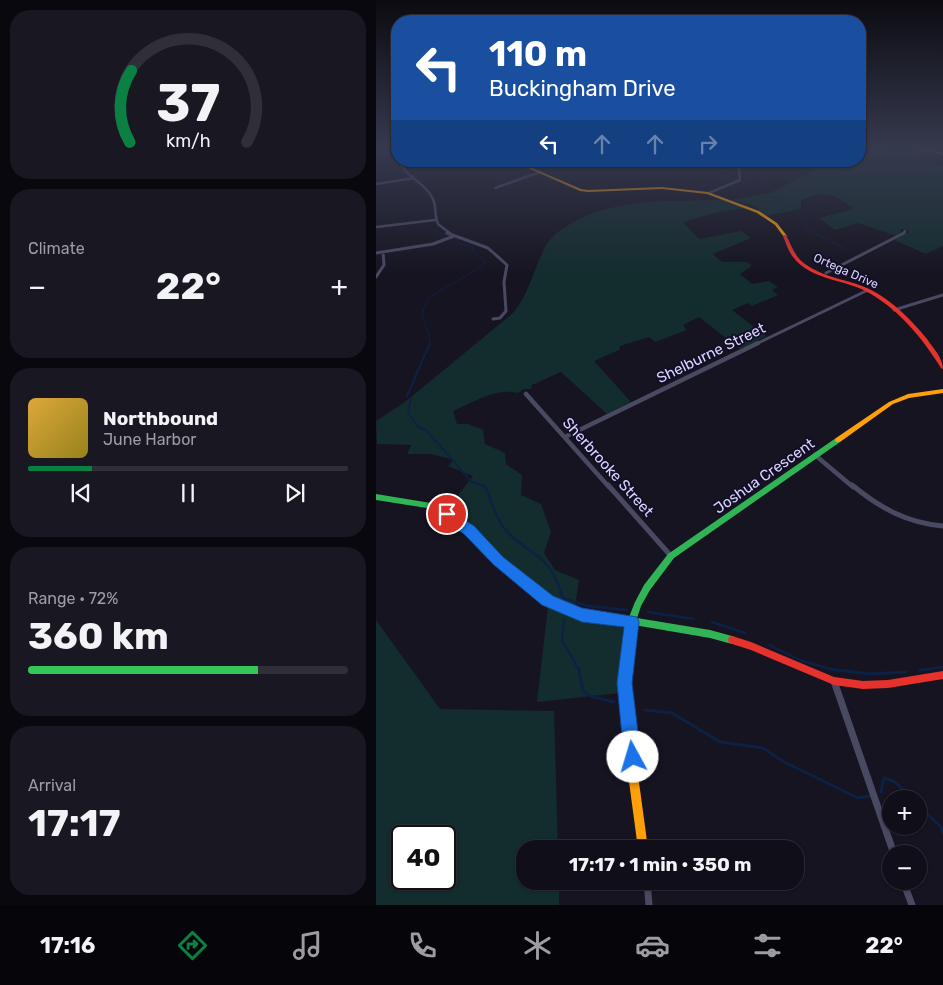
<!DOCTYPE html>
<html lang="en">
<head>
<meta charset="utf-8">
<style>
  :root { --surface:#100f19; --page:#191822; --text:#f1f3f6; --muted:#9c9ca2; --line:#302f38; --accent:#0b8043 }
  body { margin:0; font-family:Rubik,sans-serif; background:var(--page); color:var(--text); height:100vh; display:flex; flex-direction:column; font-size:19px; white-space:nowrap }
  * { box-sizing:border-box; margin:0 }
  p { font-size:16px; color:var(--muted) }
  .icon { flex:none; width:28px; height:28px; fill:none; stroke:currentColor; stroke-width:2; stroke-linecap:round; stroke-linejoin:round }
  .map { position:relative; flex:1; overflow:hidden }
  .details { display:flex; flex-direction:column; gap:10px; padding:10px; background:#09080e; width:376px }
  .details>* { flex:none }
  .guide { position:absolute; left:15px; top:15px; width:475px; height:152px; border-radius:20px; box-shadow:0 1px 4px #0004,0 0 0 1px var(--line); background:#1a4fa0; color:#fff; overflow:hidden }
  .controls { position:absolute; left:506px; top:790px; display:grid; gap:10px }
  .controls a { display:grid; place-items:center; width:45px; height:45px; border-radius:50%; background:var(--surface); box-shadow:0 1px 4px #0004,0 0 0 1px var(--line); font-size:25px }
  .speed { position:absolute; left:15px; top:825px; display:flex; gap:10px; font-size:25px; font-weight:700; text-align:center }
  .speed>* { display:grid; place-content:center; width:65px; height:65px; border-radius:50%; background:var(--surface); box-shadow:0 1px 4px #0004,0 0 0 1px var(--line); line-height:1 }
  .speed .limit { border:2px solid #111; border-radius:8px; background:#fff; color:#111 }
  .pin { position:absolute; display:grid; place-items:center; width:42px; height:42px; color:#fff; margin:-21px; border:2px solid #fff; border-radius:50%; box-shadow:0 1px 5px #0007 }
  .me { position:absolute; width:55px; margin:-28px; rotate:354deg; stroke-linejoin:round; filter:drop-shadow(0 0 4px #0008) }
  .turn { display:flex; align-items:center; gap:18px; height:105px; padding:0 15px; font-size:22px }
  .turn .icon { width:65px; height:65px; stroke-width:2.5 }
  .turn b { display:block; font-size:35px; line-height:42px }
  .lanes { display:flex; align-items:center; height:48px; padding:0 15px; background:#0003; justify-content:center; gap:25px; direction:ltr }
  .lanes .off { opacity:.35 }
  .big { font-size:38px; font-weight:700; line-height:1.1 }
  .details .card { flex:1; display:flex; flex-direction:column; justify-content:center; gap:8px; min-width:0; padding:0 18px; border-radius:20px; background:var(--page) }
  .details .dial { align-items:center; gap:0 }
  .dial svg { height:130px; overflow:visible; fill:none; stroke:var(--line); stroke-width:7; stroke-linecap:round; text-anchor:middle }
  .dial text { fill:var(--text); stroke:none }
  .song { display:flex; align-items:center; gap:15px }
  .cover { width:60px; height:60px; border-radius:8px; background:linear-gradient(135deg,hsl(40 70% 55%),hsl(50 70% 35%)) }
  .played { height:5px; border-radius:2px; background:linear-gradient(90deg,var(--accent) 20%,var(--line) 20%) }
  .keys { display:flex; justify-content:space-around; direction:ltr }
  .heat { display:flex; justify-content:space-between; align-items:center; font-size:28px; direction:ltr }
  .charge { height:8px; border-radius:4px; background:linear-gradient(90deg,#34c759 72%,var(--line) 0) }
  .trip { position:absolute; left:140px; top:840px; width:288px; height:50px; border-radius:20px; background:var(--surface); box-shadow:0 1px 4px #0004,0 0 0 1px var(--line); font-weight:700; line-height:50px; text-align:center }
  .tab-bar { display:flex; height:80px; justify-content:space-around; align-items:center; background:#06060a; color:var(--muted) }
  .tab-bar .icon { width:35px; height:35px }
  .tab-bar .on { color:var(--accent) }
  .tab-bar b { font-size:22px; color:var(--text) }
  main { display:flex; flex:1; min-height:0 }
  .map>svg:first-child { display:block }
  .green { fill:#132c2d; fill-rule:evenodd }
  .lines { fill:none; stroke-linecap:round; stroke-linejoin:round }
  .stream-far3 { stroke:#0d2144; stroke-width:1 }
  .stream-far2 { stroke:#0d2144; stroke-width:2 }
  .stream-far1 { stroke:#0d2144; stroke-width:2.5 }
  .stream { stroke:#0d2144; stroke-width:3 }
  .street-far4 { stroke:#4a4962; stroke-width:2.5 }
  .street-far3 { stroke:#4a4962; stroke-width:3 }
  .street-far2 { stroke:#4a4962; stroke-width:4.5 }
  .street-far1 { stroke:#4a4962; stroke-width:5 }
  .street { stroke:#4a4962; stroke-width:7 }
  .fast { fill:#30b455; fill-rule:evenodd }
  .slow { fill:#ff9f0a; fill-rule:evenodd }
  .jam { fill:#e5322d; fill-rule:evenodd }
  .route { fill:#1a73e8; stroke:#114b97 }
  .labels { text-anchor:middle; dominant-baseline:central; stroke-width:4; stroke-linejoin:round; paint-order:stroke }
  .far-street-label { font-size:12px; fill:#d9d4ff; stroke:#130f26 }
  .street-label { font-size:15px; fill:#d9d4ff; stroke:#130f26 }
</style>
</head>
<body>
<main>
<section class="details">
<div class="card dial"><svg viewBox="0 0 100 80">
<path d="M14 69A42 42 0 1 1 86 69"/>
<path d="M14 69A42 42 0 0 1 15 25" stroke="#0b8043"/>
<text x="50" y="56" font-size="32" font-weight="700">37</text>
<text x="50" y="72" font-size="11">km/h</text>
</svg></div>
<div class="card"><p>Climate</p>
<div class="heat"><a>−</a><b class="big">22°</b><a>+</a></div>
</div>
<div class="card">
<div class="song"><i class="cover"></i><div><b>Northbound</b><p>June Harbor</p></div></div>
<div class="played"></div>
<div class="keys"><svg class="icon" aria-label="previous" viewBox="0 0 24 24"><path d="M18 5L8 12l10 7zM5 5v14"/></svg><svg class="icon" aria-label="pause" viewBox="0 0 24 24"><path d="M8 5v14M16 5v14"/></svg><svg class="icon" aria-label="next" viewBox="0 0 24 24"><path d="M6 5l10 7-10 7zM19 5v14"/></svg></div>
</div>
<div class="card"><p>Range · 72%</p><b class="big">360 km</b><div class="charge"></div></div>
<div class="card"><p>Arrival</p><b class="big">17:17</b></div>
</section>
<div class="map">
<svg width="567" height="905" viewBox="0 0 567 905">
  <rect width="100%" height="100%" fill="#161421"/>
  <path class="green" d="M 484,148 L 508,148 L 529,152 L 545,148 L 557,151 L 543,159 L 567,166 L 567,246 L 550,254 L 518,240 L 533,232 L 533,230 L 524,229 L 525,233 L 520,236 L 482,223 L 459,230 L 443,218 L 478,209 C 457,193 450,190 425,200 L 425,209 L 390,216 L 377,205 L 355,200 L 394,193 L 445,167 L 471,161 L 484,161 Z
    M 351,200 L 369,208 L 342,212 L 307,222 L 323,239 L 365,231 L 375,238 L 337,254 L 346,262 L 371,262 L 376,266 L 364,274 L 376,284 L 393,281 L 402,287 L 396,290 L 402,295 L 376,306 L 372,303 L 356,310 L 390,336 L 364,349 L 323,317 L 307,325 L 311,330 L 279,342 L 273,337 L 244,346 L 243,350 L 218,361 L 255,402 L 231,414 L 185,372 L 156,385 L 155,389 L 148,389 L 142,393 C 122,387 95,403 77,411 L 81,424 L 92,424 L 107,430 L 109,444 L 129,453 L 130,464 L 146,475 L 145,495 L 165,504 L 175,532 L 168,553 L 179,570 L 203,580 L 199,608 C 148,588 114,542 72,508 L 97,476 L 72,466 L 78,460 L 55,454 L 31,454 L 35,445 L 1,444 L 0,421 L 29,402 L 137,313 C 155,292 158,264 173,241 C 178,234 186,229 194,224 C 242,196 297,202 351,200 Z
    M 172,606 L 194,616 L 247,626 L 244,693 L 161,702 Z
    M 0,620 L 64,709 L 178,711 L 182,849 L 149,849 L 149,881 L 183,881 L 183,905 L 0,905 ZM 69,836 L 69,879 L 26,879 L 26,836 Z"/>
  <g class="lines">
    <path class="stream-far3" d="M 13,148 L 8,153 L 21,161 L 21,168 L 34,177
      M 308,161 L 318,168
      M 330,172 L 360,180
      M 36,180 L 53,196 L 58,205 L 52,218
      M 364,182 L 388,191
      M 394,195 L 419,208 L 431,222 L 429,228 L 473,251
      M 52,224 L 56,229 L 71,236
      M 54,344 C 55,334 45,322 47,311 C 50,290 93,279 110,262 L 99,253 L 96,246 L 79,243 L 75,238"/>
    <path class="stream-far2" d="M 31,396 L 54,343
      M 35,398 L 32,412 L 41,426 L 50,430 L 95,481 L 109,487"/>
    <path class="stream-far1" d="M 108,485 C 115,496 117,513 127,527 C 140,544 159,551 172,566 C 180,575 183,587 187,598 L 212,606 L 251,610
      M 272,612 L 318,619
      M 188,620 L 186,640 L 203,670
      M 336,622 L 369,633
      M 393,645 L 426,661 L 458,670
      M 545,670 L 567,667"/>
    <path class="stream" d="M 203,669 L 207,691 L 214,696 L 238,702
      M 453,669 L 493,674 L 530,672
      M 544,670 L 555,669
      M 269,710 L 296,713 L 344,742 L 387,748 L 408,762 L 482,798 L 493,796
      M 505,792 L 508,778 L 519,782 L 536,799
      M 542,805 L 565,827 L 567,833"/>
    <path class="street-far4" d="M 18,148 L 21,153
      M 23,161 C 30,177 48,182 56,197 C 61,205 58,215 62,224 L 75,234
      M 382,161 L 428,164 L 443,161
      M 0,184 L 38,178
      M 119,188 L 164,172
      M 333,193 L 364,180 L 362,161
      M 0,227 L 59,220
      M 527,234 L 529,231"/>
    <path class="street-far3" d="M 71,233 L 112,248 L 131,265 L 128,282 L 130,311 L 124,318 L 117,319
      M 0,253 L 57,244 L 78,236
      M 450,273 L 528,233
      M 0,277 L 8,265 L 7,252
      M 518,310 L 567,295
      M 380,344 L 492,290"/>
    <path class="street-far2" d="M 150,394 L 233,487
      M 189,437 L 382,343
      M 439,455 L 477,487"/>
    <path class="street-far1" d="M 232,485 L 295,556
      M 476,485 C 504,508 531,523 567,526"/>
    <path class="street" d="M 458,681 L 518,854
      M 271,881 L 273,905
      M 527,881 L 536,905"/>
    <path class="fast" d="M 544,148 L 548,148 L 567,153 L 567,155 Z
      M 460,438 L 464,438 L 465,440 L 464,442 L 298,558 L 274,590 L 265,606 L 261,618 L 334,630 L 356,636 L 359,637 L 360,640 L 359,643 L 356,644 L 334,638 L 258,625 L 255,628 L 252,627 L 251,624 L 194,615 L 158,596 L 119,563 L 91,532 L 57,509 L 0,500 L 0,494 L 61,504 L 95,528 L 125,559 L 164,590 L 195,607 L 253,617 L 259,602 L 268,585 L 292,554 Z"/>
    <path class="slow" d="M 136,161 L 140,161 L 205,189 L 212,190 L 286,187 L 332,192 L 383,211 L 401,223 L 411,236 L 408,237 L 399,225 L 381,213 L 331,194 L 286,189 L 212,192 L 204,191 Z
      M 567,389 L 567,393 L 533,398 L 517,404 L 464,442 L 460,442 L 459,440 L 460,438 L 513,402 L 532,394 Z
      M 255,620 L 258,621 L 259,624 C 257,643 254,662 254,681 C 255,737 265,793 272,849 L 262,849 C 255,793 245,737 246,681 C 246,662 248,643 251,624 L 252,621 Z"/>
    <path class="jam" d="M 408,235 L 410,235 C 416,246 418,256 429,264 C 445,276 467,279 486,286 C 512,296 534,318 551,339 C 557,348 567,358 567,369 L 565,368 C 547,339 525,312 495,294 C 471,279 435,281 417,257 C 412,251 410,243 407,236 Z
      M 356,636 L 375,642 L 458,677 L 487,681 L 512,680 L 567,671 L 567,679 L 512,688 L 487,689 L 458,685 L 375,650 L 353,643 L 352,640 L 353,637 Z"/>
  </g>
  <linearGradient id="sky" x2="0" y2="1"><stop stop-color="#0c0b12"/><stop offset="0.54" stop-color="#363a4e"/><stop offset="1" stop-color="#363a4e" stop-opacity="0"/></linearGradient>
  <rect width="567" height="274" fill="url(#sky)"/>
  <path class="route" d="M 71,509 L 98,526 L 127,557 L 177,596 L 206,608 L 261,617 L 263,622 L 256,683 L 265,757 L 263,763 L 257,765 L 251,763 L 248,757 L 241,683 L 248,627 L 206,622 L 166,605 L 118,565 L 88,534 L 66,518 L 64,514 Z"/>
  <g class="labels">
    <g class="far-street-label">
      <text transform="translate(470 271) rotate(24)">Ortega Drive</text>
    </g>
    <g class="street-label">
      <text transform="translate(335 353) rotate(-26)">Shelburne Street</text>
      <text transform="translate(232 467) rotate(48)">Sherbrooke Street</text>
      <text transform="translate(388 476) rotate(-35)">Joshua Crescent</text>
    </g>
  </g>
</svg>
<div class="controls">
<a>+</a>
<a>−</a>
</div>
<div class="speed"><div class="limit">40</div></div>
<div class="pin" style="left:71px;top:514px;background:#d93025"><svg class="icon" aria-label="arrive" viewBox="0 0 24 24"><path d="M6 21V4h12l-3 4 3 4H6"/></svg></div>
<svg class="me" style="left:257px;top:757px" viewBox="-20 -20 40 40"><circle r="19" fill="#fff"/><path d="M0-13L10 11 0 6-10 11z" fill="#1a73e8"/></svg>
<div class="trip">17:17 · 1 min · 350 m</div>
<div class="guide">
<div class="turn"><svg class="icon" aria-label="left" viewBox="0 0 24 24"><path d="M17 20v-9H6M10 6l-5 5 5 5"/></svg><div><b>110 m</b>Buckingham Drive</div></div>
<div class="lanes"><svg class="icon" aria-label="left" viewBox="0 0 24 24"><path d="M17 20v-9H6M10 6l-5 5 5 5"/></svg><svg class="icon off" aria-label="ahead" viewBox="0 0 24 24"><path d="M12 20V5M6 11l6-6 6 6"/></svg><svg class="icon off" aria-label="ahead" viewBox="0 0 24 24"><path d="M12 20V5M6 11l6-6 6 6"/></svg><svg class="icon off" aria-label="right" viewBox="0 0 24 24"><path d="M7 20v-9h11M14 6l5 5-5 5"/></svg></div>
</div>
</div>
</main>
<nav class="tab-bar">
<b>17:16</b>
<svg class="icon on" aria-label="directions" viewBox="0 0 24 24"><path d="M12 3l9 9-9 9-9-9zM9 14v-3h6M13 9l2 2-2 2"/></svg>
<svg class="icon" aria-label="music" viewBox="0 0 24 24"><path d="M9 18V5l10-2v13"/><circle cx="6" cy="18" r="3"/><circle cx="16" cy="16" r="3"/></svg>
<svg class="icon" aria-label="phone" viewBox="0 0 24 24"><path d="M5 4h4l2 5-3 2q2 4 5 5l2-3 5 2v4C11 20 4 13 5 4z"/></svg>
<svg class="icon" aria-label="climate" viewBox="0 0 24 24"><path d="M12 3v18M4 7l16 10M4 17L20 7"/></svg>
<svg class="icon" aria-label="car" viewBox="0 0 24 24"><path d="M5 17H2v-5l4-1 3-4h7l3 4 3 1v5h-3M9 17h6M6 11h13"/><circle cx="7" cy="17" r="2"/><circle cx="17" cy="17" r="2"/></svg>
<svg class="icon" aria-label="filters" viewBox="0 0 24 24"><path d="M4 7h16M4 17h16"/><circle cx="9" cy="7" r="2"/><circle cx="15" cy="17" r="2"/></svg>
<b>22°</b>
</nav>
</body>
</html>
